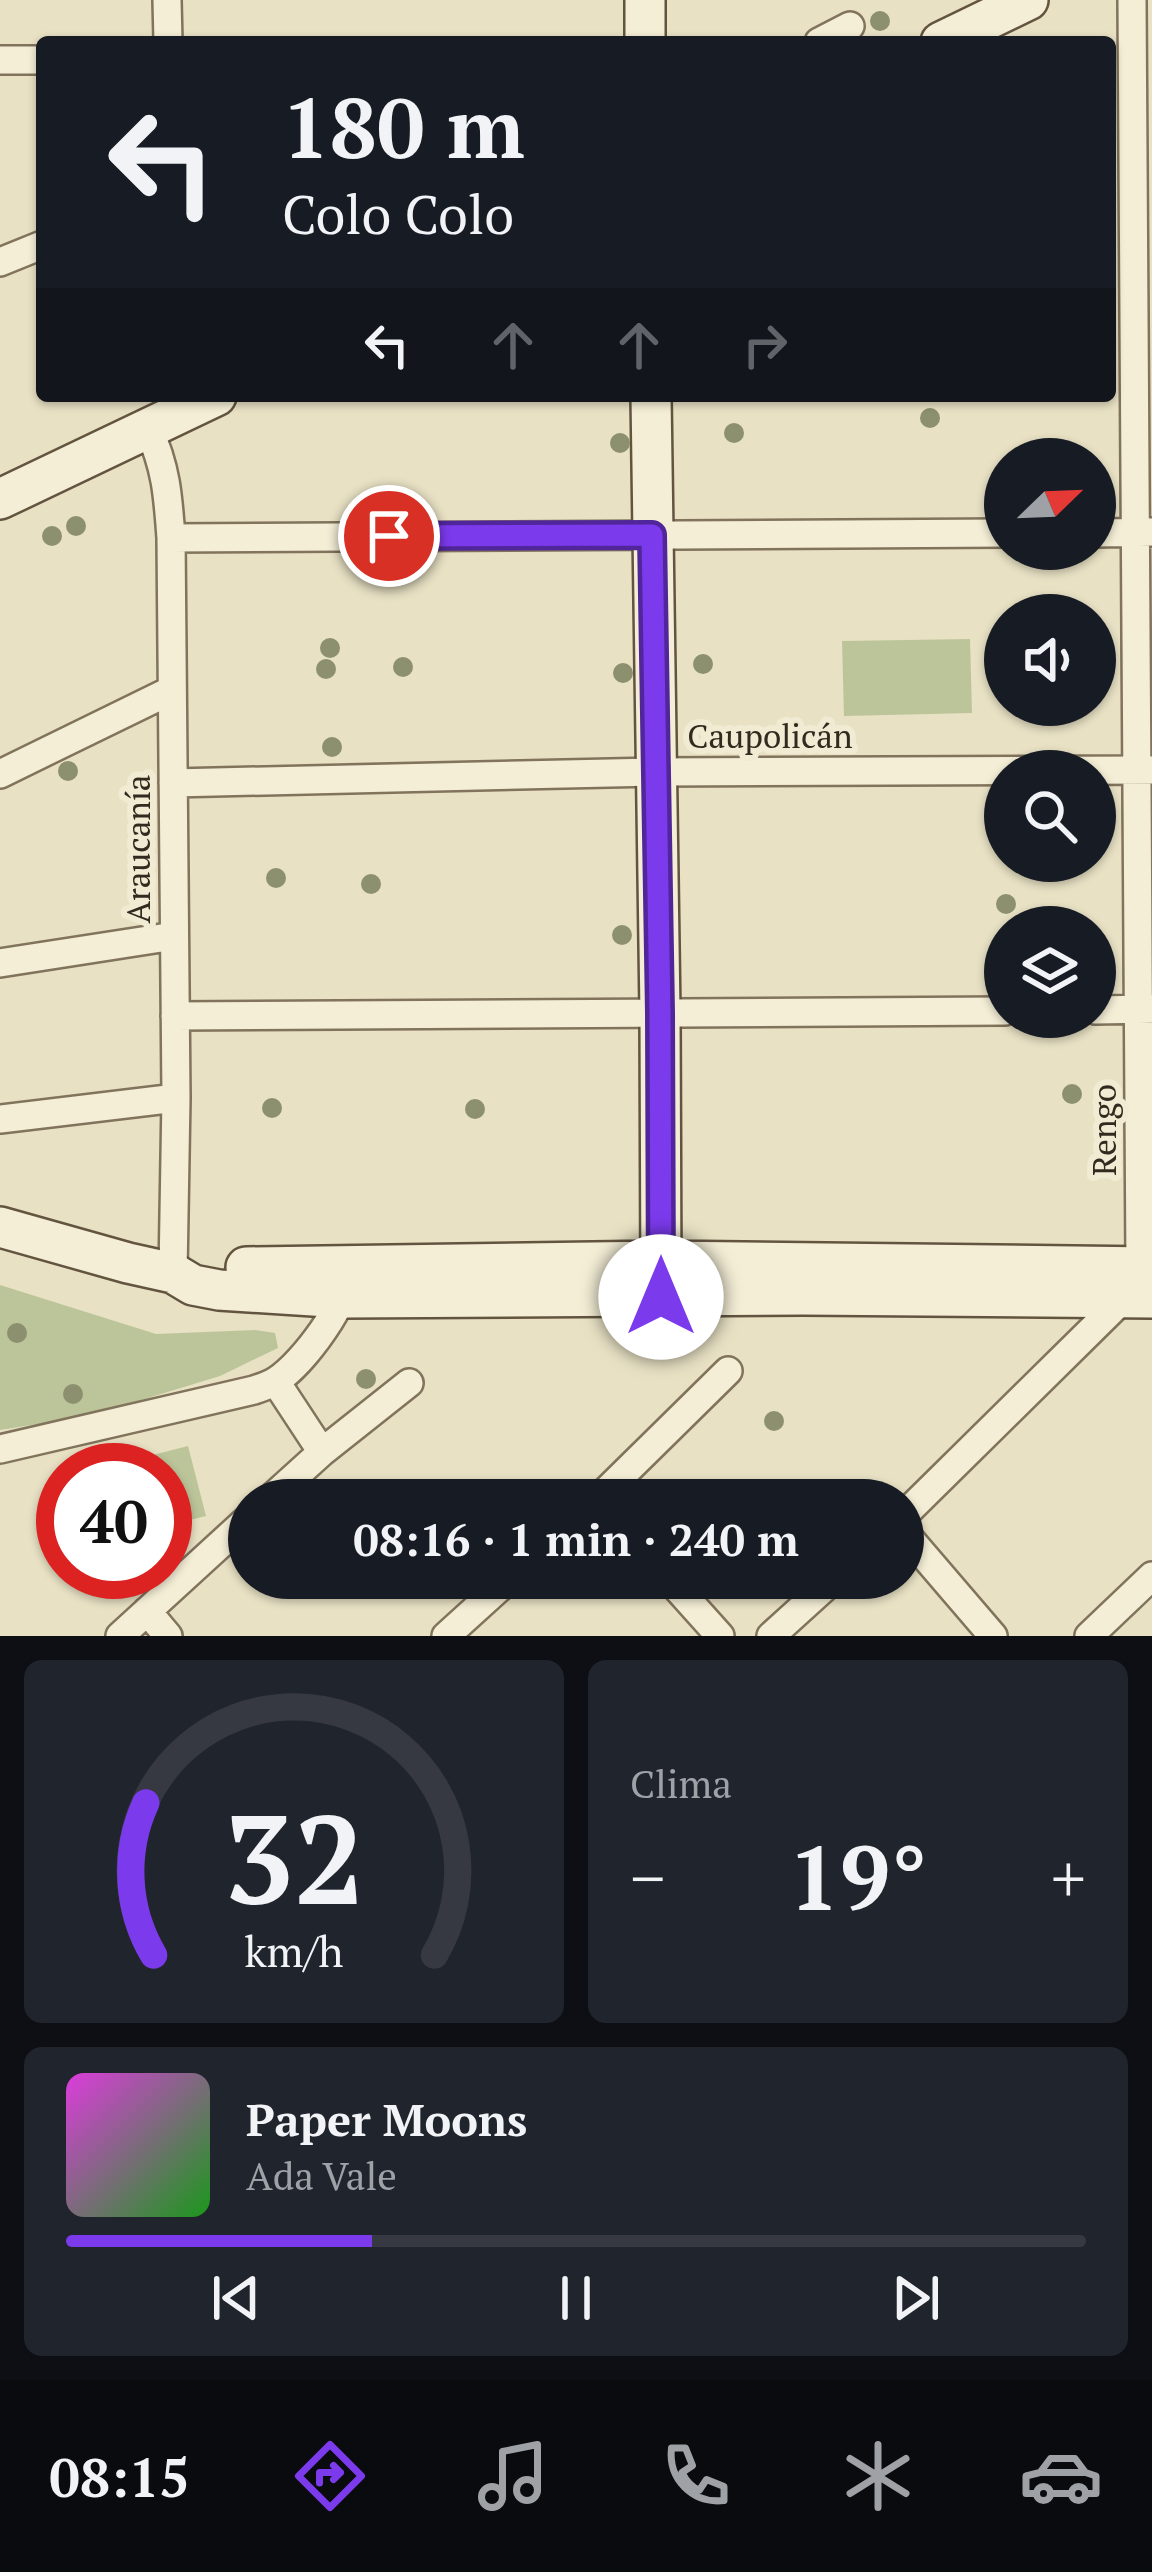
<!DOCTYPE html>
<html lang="es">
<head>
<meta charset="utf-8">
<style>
  :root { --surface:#171b24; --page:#20242c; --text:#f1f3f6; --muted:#9ea1a6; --line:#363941; --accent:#7c3aed }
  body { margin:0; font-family:"PT Serif",serif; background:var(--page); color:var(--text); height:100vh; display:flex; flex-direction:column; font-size:45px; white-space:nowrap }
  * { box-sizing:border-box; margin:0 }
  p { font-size:39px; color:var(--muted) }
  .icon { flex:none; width:66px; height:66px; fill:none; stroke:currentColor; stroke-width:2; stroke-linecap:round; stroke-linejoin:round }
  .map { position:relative; height:1636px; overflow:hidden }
  .side { display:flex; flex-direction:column; gap:24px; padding:24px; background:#0d0f14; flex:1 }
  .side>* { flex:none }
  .top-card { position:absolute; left:36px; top:36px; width:1080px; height:366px; border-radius:12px; box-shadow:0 3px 9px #0004; background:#171b24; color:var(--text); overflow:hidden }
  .needle { width:78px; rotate:67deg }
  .fabs { position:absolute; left:984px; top:438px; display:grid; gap:24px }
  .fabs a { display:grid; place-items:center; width:132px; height:132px; border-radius:50%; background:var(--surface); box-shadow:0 3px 9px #0004; font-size:60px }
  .speed { position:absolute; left:36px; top:1443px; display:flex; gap:24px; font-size:60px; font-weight:700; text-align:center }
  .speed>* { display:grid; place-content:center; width:156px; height:156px; border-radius:50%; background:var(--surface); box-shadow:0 3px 9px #0004; line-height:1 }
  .speed .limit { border:18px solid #d22; background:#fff; color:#111 }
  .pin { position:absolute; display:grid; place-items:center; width:102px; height:102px; color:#fff; margin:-51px; border:6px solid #fff; border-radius:50%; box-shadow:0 3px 12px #0007 }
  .me { position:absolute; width:132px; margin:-66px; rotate:0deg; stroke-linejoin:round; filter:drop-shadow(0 0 9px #0008) }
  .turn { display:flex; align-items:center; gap:42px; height:252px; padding:0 48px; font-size:54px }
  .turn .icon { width:156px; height:156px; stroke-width:2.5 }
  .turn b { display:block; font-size:84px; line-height:102px }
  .lanes { display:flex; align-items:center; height:114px; padding:0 48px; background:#0003; justify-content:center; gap:60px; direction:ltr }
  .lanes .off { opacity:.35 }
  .big { font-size:90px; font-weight:700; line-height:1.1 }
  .side .tile { flex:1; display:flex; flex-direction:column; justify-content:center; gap:18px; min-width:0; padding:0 42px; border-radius:18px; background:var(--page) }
  .side .dial { align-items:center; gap:0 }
  .dial svg { height:312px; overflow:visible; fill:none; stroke:var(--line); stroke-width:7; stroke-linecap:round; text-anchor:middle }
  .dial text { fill:var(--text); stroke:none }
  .song { display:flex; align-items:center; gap:36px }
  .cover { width:144px; height:144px; border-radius:18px; background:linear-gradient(135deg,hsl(300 70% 55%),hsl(120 70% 35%)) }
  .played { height:12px; border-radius:6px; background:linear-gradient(90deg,var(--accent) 30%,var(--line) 30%) }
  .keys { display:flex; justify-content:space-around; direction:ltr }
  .heat { display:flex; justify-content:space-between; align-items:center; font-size:66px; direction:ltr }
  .side .tiles { flex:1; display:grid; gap:24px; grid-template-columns:1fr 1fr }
  .tile:last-child { grid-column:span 2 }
  .trip { position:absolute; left:228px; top:1479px; width:696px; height:120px; border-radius:60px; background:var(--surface); box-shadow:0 3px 9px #0004; font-weight:700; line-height:120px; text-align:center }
  .dock { display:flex; height:192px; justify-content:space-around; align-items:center; background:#090b0e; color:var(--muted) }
  .dock .icon { width:84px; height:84px }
  .dock .on { color:var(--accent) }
  .dock b { font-size:54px; color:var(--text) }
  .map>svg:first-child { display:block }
  .green { fill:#bcc599 }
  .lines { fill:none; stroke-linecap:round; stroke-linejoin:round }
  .street-casing { stroke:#81735c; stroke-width:32 }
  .secondary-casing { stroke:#635440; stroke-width:44 }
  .street { stroke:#f4eed6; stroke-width:27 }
  .secondary { stroke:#f4eed6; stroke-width:39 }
  .tree { fill:#8c906e }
  .route-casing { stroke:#51269a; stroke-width:30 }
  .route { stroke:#7c3aed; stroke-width:21 }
  .labels { text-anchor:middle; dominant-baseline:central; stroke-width:12; stroke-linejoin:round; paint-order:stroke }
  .street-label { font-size:33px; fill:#332a1f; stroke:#f1ebd3 }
</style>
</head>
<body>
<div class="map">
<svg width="1152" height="1636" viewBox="0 0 1152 1636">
  <rect width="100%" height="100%" fill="#e8e1c4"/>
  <path class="green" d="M 970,639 L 972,713 L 844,716 L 842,641 Z
    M 0,1285 L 156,1334 L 255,1330 L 275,1333 L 278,1348 L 220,1376 L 89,1416 L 0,1430 Z
    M 188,1446 L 206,1516 L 165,1526 L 165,1470 L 94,1470 Z"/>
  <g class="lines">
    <defs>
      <path id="street" d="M 167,0 L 168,42
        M 819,42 L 850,26
        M 0,60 L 42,60
        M 0,262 L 42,245
        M 148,428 C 166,467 168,495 171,538 L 176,1098 L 173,1273
        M 1095,533 L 1152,532
        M 171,538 L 1005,533
        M 0,774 L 172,690
        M 173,783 L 655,772 L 1152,770
        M 0,963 L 174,936
        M 1095,1010 L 1152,1009
        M 175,1016 L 1005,1011
        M 0,1119 L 176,1098
        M 276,1382 L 322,1452
        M 0,1449 L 254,1390 C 260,1388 266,1386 272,1383 C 297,1371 343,1310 345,1283
        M 269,1500 L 322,1452 L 409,1383
        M 597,1500 L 728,1371
        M 903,1516 L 1124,1298 L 1140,1266 L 1132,0
        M 903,1531 L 993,1636
        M 668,1578 L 720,1636
        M 147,1611 L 168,1636
        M 120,1636 L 249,1518
        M 446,1636 L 510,1578
        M 771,1636 L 835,1578
        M 1089,1636 L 1152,1576"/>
      <path id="secondary" d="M 645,0 L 645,42
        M 941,42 L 1028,0
        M 651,396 L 660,1013 L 661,1286
        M 0,499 L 216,396
        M 0,1227 L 128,1263 L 173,1273 L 193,1285 L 219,1290 L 344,1298 L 803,1295 L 1152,1298
        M 246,1267 L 661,1261 L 1152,1267"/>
    </defs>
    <use href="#street" class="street-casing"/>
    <use href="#secondary" class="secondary-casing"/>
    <use href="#street" class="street"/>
    <use href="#secondary" class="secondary"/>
  </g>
  <g class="tree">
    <circle cx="880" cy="21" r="10"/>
    <circle cx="930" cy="418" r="10"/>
    <circle cx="734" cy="433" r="10"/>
    <circle cx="620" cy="443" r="10"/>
    <circle cx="355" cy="513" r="10"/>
    <circle cx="76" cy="526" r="10"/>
    <circle cx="52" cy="536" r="10"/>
    <circle cx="330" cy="648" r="10"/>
    <circle cx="703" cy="664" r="10"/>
    <circle cx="403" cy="667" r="10"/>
    <circle cx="326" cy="669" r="10"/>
    <circle cx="623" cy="673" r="10"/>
    <circle cx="332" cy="747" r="10"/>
    <circle cx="68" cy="771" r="10"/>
    <circle cx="276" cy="878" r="10"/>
    <circle cx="371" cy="884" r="10"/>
    <circle cx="1006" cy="904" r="10"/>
    <circle cx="622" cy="935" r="10"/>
    <circle cx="1072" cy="1094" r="10"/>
    <circle cx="272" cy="1108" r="10"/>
    <circle cx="475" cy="1109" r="10"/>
    <circle cx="17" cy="1333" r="10"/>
    <circle cx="366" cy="1379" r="10"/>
    <circle cx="73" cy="1394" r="10"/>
    <circle cx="774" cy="1421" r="10"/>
  </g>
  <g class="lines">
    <defs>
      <path id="route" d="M 389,536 L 652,535 L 660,1013 L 661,1297"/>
    </defs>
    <use href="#route" class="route-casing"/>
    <use href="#route" class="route"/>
  </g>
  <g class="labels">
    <g class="street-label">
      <text x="770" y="735">Caupolicán</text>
      <text transform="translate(137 849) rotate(-90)">Araucanía</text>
      <text transform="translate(1103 1130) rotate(-90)">Rengo</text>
    </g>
  </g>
</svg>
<div class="fabs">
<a><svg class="needle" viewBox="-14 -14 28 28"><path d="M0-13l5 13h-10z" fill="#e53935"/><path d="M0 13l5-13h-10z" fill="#9ea1a6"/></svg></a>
<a><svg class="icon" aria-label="sound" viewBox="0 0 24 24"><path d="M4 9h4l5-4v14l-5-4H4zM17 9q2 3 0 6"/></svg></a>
<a><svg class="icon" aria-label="search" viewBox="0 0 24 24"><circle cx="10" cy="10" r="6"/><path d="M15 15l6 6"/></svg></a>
<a><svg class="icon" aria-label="layers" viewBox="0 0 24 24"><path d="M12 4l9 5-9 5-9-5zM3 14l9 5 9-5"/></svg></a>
</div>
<div class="speed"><div class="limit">40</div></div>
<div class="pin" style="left:389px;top:536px;background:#d93025"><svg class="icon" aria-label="arrive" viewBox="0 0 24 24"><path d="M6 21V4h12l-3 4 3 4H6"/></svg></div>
<svg class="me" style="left:661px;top:1297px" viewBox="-20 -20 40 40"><circle r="19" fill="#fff"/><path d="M0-13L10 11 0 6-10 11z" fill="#7c3aed"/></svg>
<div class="trip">08:16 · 1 min · 240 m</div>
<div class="top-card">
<div class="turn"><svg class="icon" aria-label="left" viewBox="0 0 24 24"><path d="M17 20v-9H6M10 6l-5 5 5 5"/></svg><div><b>180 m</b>Colo Colo</div></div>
<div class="lanes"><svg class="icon" aria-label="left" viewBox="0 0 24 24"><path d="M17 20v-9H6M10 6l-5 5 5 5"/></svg><svg class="icon off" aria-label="ahead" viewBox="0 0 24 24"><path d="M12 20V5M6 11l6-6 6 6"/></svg><svg class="icon off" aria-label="ahead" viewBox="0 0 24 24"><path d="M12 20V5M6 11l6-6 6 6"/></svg><svg class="icon off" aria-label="right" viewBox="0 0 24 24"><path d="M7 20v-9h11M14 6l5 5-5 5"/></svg></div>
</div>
</div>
<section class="side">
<div class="tiles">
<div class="tile dial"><svg viewBox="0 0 100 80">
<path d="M14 69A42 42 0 1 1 86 69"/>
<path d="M14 69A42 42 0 0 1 12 30" stroke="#7c3aed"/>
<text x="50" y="56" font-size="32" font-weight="700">32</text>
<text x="50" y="72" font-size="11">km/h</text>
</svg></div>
<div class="tile"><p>Clima</p>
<div class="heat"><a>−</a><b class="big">19°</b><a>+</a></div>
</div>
<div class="tile">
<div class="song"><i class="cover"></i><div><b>Paper Moons</b><p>Ada Vale</p></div></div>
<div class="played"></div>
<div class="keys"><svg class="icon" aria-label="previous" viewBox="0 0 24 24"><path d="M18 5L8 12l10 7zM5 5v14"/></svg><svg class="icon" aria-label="pause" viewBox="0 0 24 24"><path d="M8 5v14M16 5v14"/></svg><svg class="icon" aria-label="next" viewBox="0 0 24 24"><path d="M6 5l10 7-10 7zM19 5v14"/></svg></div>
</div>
</div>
</section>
<nav class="dock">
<b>08:15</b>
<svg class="icon on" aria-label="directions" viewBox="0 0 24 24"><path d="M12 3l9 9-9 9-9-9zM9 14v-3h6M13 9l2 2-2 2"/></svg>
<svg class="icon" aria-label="music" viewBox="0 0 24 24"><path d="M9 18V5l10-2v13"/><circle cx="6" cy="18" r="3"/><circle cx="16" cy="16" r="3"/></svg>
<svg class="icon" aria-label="phone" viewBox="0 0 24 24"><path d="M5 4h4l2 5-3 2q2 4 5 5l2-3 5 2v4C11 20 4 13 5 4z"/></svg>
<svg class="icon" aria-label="climate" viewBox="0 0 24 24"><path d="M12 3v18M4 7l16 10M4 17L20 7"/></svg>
<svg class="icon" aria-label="car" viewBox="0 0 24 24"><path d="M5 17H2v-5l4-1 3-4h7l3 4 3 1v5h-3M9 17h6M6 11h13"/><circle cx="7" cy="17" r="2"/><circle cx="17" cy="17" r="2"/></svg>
</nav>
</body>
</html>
